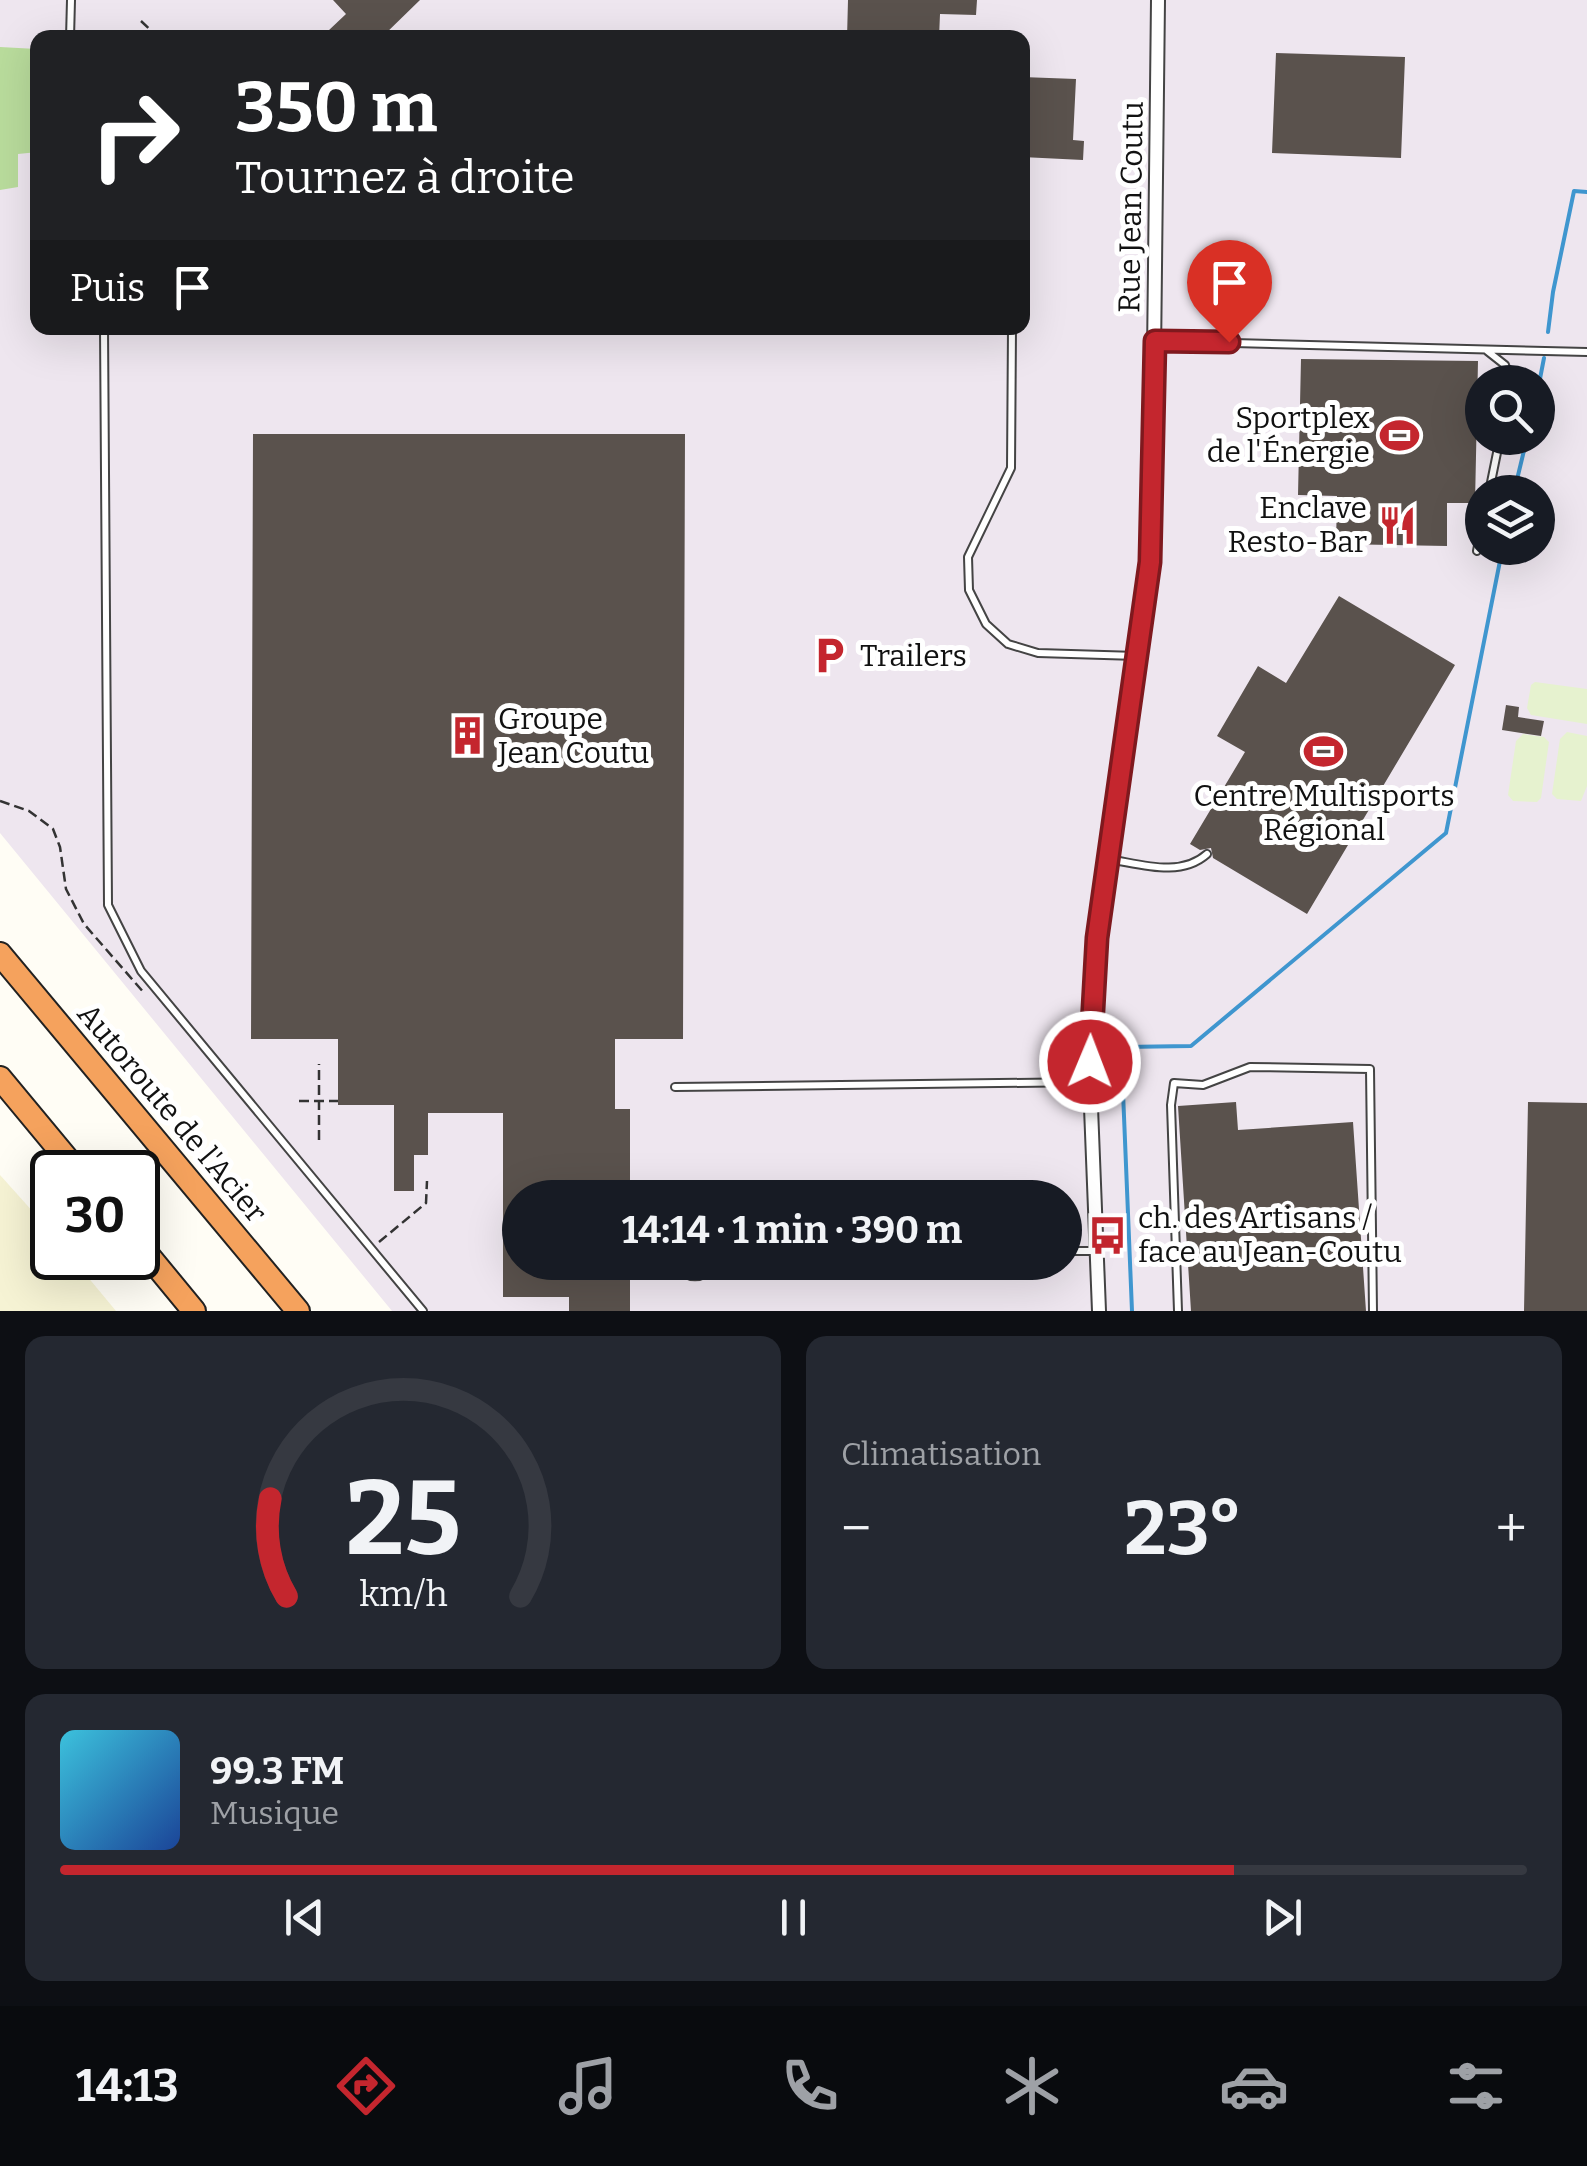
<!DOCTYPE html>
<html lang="fr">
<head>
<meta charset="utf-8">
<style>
  :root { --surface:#171b24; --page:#242831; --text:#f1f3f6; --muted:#9ea1a6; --line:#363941; --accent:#c4262e }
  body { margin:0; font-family:Bitter,serif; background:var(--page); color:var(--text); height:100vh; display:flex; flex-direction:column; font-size:38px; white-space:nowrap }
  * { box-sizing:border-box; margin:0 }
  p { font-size:32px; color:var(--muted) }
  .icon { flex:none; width:55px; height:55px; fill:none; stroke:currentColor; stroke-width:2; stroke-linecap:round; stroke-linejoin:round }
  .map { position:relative; height:1311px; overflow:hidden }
  .details { display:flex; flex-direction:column; gap:25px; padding:25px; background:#0d0f14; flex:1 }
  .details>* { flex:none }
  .banner { position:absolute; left:30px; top:30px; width:1000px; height:305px; border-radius:20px; box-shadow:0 10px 40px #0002; background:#202124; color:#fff; overflow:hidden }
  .fabs { position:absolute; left:1465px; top:365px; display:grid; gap:20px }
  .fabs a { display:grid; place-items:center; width:90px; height:90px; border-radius:50%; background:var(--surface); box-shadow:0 10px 40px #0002; font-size:50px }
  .speed { position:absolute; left:30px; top:1150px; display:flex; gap:20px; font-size:50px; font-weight:700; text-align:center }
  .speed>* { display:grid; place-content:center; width:130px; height:130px; border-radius:50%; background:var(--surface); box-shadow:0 10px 40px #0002; line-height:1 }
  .speed .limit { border:5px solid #111; border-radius:15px; background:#fff; color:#111 }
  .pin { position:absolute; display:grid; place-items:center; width:85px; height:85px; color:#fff; margin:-102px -42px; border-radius:50% 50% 50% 0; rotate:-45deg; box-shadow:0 0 10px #0007 }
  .pin .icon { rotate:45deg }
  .me { position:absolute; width:110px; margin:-55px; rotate:1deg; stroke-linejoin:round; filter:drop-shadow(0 0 8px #0008) }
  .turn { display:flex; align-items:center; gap:35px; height:210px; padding:0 40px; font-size:45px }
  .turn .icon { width:130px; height:130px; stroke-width:2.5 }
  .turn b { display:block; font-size:70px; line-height:85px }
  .then { display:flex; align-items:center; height:95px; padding:0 40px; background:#0003; gap:20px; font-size:38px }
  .big { font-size:75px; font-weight:700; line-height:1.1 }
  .details .tile { flex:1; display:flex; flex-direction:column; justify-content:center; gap:15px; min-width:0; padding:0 35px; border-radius:20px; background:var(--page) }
  .details .dial { align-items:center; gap:0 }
  .dial svg { height:260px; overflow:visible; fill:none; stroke:var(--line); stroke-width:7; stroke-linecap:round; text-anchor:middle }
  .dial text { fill:var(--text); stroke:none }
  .song { display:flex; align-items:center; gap:30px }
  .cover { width:120px; height:120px; border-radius:15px; background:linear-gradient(135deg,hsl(190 70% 55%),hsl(220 70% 35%)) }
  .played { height:10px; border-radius:5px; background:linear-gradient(90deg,var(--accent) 80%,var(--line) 80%) }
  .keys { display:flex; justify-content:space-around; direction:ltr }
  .heat { display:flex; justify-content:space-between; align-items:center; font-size:55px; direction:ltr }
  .details .tiles { flex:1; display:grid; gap:25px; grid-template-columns:1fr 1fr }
  .tile:last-child { grid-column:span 2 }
  .trip { position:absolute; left:502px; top:1180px; width:580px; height:100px; border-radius:50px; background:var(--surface); box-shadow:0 10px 40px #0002; font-weight:700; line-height:100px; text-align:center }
  .tab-bar { display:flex; height:160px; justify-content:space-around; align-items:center; background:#090b0e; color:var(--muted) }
  .tab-bar .icon { width:70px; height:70px }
  .tab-bar .current { color:var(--accent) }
  .tab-bar b { font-size:45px; color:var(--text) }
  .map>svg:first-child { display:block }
  .industrial { fill:#eee6ef; fill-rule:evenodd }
  .farmland { fill:#f6f3d4 }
  .forest { fill:#b9dc9c }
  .pitch { fill:#e6f2cf }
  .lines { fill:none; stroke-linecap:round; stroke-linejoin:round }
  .stream { stroke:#3f96cf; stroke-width:4 }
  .building { fill:#5a524d }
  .lane-casing { stroke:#444; stroke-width:10 }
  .street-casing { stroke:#444; stroke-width:16 }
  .highway-casing { stroke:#222; stroke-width:26 }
  .path { stroke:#333; stroke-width:2.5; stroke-dasharray:10 5; stroke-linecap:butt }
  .lane { stroke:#fff; stroke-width:6 }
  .street { stroke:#fff; stroke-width:12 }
  .highway { stroke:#f5a25d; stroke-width:22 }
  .route-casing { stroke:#7f191e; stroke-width:25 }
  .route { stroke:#c4262e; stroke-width:18 }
  .labels { text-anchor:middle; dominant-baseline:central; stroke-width:10; stroke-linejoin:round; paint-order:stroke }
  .street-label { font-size:30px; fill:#111; stroke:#fff }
  .poi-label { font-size:30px; fill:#111; stroke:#fff; text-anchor:start }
</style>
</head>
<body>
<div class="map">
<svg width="1587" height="1311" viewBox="0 0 1587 1311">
  <rect width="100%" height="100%" fill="#fffdf5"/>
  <path class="industrial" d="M 0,0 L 1587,0 L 1587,1311 L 392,1311 L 0,833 ZM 38,38 L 1022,38 L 1022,328 L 38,328 ZM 1482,382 L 1538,382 L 1538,438 L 1482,438 ZM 1482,492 L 1538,492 L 1538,548 L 1482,548 ZM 520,1198 L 1065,1198 L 1065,1262 L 520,1262 Z"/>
  <path class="farmland" d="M 0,1175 L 52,1233 L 52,1258 L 72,1258 L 116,1311 L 0,1311 Z"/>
  <path class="forest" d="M 0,47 L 37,49 L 38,152 L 18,154 L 18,187 L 0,190 Z"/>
  <path class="pitch" d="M 1535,682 L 1587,689 L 1587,724 L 1531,715 L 1527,708 L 1531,685 Z
    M 1567,732 L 1587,736 L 1587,786 L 1581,801 L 1557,799 L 1552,794 L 1560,739 Z
    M 1523,734 L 1544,737 L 1549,742 L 1541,798 L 1537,802 L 1513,801 L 1508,795 L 1516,741 Z"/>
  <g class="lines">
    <path class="stream" d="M 1548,332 L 1553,292 L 1574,191 L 1587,192
      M 1538,389 L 1544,358
      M 1514,492 L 1527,438
      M 1122,1068 L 1122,1047 L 1191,1046 L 1446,833 L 1500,561
      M 1123,1092 L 1132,1311"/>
  </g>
  <path class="building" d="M 333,0 L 420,0 L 381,38 L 334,38 L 328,31 L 346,14 Z
    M 848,0 L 977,0 L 976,15 L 940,14 L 939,38 L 847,38 Z
    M 1276,53 L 1405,57 L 1401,158 L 1272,153 Z
    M 1022,77 L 1076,79 L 1073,140 L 1084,141 L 1083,160 L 1022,157 Z
    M 1301,359 L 1478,361 L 1475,503 L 1447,503 L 1447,546 L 1336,544 L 1337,496 L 1298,495 Z
    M 253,434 L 685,434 L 683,1039 L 615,1039 L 615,1109 L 630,1109 L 630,1198 L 520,1198 L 520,1262 L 630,1262 L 630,1311 L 569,1311 L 569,1297 L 503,1297 L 503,1113 L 428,1113 L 428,1155 L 414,1155 L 414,1191 L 394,1191 L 394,1105 L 338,1105 L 338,1039 L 251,1039 Z
    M 1339,596 L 1455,665 L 1307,914 L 1213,858 L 1211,848 L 1200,850 L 1190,844 L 1245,752 L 1217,736 L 1258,666 L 1286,683 Z
    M 1506,705 L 1519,707 L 1518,717 L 1544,721 L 1541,736 L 1502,730 Z
    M 1236,1102 L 1238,1130 L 1353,1122 L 1366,1311 L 1191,1311 L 1178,1106 Z
    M 1528,1102 L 1587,1103 L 1587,1311 L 1524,1311 Z"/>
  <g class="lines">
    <defs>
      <path id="lane" d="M 70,38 L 71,0
        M 104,328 L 108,905 L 141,971 L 423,1311
        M 1012,328 L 1011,468 L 968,557 L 969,590 L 986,624 L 1008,644 L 1038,653 L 1137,656
        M 1156,341 L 1587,352
        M 1486,350 L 1505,365 L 1511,382
        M 1489,492 L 1500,438
        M 1477,551 L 1482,524
        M 1108,859 C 1141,864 1180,878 1207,854
        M 675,1087 L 1089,1082
        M 1065,1251 L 1095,1251
        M 673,1262 C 685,1281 705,1281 717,1262
        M 1178,1311 L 1171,1105 L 1174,1083 L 1203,1085 L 1250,1067 L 1370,1069 L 1373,1311"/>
      <path id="street" d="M 1099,1311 L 1090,1082 L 1091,1011 L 1101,905 L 1144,623 L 1152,533 L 1158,0"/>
      <path id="highway" d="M 0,954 L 298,1311
        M 0,1078 L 78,1172
        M 138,1243 L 194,1311"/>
    </defs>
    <use href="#lane" class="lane-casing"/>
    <use href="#street" class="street-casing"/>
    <use href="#highway" class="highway-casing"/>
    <path class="path" d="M 141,21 L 159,38
      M 0,801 L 29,811 L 53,829 L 60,847 L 66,889 L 84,924 L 145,994
      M 299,1101 L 338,1101
      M 319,1140 L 319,1064
      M 379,1242 L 426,1203 L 427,1181"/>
    <use href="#lane" class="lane"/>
    <use href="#street" class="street"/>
    <use href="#highway" class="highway"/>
  </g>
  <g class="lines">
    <defs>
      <path id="route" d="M 1090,1062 L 1097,938 L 1150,562 L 1155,341 L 1229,342"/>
    </defs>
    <use href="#route" class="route-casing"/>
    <use href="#route" class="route"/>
  </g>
  <defs>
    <symbol id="stadium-bare" viewBox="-9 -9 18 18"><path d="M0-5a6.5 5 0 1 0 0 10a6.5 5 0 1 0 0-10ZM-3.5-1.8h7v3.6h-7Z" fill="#c4262e" stroke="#fff" stroke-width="2.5" paint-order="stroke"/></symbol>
    <symbol id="restaurant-bare" viewBox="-9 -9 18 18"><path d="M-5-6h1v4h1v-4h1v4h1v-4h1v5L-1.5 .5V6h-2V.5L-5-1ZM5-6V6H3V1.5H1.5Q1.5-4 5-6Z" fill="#c4262e" stroke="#fff" stroke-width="2.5" paint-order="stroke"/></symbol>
    <symbol id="parking-bare" viewBox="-9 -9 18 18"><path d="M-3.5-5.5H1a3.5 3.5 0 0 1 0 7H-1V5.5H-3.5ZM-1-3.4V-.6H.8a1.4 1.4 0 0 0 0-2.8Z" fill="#c4262e" stroke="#fff" stroke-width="2.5" paint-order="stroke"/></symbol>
    <symbol id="building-bare" viewBox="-9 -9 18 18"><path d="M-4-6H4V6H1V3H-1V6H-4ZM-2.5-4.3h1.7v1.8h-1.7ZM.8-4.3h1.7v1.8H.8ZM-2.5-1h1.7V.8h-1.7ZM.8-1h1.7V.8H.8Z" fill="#c4262e" stroke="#fff" stroke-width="2.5" paint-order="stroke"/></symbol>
    <symbol id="bus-bare" viewBox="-9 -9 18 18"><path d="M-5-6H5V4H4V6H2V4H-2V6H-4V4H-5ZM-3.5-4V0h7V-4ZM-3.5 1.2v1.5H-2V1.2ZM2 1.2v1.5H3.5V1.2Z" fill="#c4262e" stroke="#fff" stroke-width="2.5" paint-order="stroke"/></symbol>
  </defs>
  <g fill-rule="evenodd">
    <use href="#stadium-bare" x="1372" y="408" width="55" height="55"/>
    <use href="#restaurant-bare" x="1370" y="498" width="55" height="55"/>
    <use href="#parking-bare" x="802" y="628" width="55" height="55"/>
    <use href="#building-bare" x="440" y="708" width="55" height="55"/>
    <use href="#stadium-bare" x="1296" y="724" width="55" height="55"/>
    <use href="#bus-bare" x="1080" y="1208" width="55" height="55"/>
  </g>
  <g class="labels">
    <g class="street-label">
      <text transform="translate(1131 207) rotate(-89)">Rue Jean Coutu</text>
      <text transform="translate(172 1113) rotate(50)">Autoroute de l'Acier</text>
    </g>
    <g class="poi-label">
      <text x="1370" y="418" text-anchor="end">Sportplex<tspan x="1370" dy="34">de l'Énergie</tspan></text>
      <text x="1367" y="508" text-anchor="end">Enclave<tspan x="1367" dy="34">Resto-Bar</tspan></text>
      <text x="860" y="656">Trailers</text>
      <text x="498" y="719">Groupe<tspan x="498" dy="34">Jean Coutu</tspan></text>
      <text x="1324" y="796" text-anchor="middle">Centre Multisports<tspan x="1324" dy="34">Régional</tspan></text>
      <text x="1138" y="1218">ch. des Artisans /<tspan x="1138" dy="34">face au Jean-Coutu</tspan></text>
    </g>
  </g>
</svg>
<div class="fabs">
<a><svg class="icon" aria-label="search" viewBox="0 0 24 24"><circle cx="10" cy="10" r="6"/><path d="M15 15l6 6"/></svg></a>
<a><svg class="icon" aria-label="layers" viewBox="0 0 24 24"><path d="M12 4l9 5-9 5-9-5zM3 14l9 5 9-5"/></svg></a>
</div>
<div class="speed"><div class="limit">30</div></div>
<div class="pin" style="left:1229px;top:342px;background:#d93025"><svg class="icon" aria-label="arrive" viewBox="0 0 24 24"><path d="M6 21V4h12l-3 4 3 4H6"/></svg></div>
<svg class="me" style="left:1090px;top:1062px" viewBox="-20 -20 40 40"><circle r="17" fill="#c4262e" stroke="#fff" stroke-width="3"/><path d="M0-11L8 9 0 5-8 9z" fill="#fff"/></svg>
<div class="trip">14:14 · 1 min · 390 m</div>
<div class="banner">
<div class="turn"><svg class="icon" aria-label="right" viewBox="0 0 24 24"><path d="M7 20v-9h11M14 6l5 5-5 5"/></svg><div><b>350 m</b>Tournez à droite</div></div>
<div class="then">Puis<svg class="icon" aria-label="arrive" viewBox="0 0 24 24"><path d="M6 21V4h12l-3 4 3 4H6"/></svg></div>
</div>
</div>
<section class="details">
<div class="tiles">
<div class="tile dial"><svg viewBox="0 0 100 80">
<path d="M14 69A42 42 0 1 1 86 69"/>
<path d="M14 69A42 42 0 0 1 9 39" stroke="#c4262e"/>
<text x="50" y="56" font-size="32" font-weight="700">25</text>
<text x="50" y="72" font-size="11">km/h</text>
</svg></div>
<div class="tile"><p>Climatisation</p>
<div class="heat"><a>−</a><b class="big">23°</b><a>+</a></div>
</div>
<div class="tile">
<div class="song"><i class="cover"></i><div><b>99.3 FM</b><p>Musique</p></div></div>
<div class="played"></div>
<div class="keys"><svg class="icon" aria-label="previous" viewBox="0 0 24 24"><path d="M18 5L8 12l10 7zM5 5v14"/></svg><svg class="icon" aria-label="pause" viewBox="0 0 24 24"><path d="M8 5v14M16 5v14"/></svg><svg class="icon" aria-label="next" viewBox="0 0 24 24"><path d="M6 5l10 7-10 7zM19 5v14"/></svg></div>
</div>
</div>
</section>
<nav class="tab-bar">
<b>14:13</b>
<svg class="icon current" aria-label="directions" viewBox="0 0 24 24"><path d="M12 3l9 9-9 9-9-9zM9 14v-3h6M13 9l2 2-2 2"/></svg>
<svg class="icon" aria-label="music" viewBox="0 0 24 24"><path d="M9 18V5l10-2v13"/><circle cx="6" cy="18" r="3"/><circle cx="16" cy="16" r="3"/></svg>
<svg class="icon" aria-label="phone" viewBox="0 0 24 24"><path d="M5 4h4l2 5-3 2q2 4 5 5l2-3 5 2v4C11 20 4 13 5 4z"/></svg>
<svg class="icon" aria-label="climate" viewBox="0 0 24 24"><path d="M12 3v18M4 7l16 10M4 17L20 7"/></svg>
<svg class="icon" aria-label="car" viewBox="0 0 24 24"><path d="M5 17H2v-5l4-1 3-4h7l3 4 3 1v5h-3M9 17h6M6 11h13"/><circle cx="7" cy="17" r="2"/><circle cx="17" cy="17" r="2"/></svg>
<svg class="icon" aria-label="filters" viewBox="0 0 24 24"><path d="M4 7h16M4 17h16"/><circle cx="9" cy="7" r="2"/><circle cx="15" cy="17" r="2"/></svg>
</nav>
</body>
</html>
